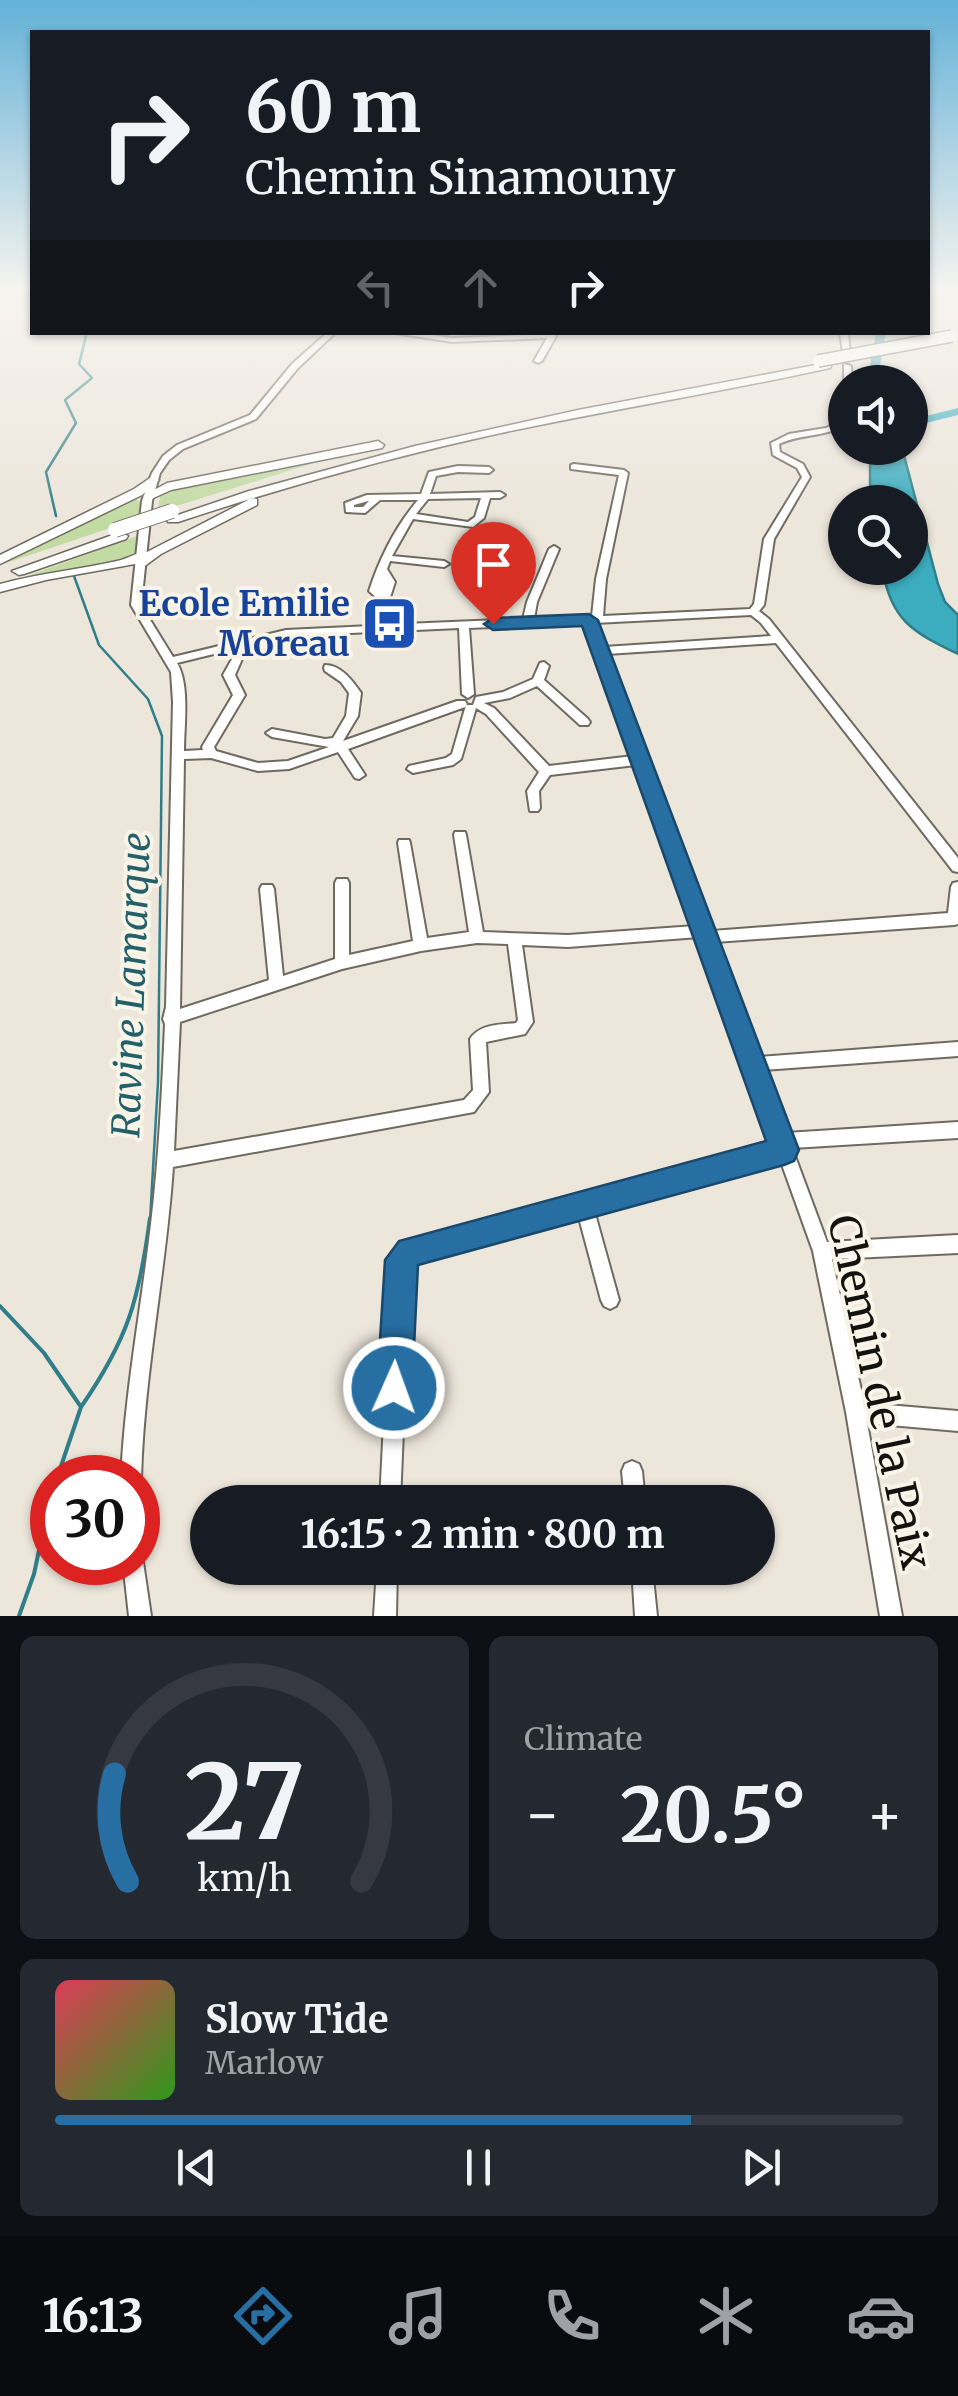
<!DOCTYPE html>
<html lang="en">
<head>
<meta charset="utf-8">
<style>
  :root { --surface:#171b24; --page:#242831; --text:#f1f3f6; --muted:#9ea1a6; --line:#363941; --accent:#276fa3 }
  body { margin:0; font-family:Merriweather,serif; background:var(--page); color:var(--text); height:100vh; display:flex; flex-direction:column; font-size:38px; white-space:nowrap }
  * { box-sizing:border-box; margin:0 }
  p { font-size:32px; color:var(--muted) }
  .icon { flex:none; width:55px; height:55px; fill:none; stroke:currentColor; stroke-width:2; stroke-linecap:round; stroke-linejoin:round }
  .map { position:relative; height:1616px; overflow:hidden }
  .side { display:flex; flex-direction:column; gap:20px; padding:20px; background:#0d0f14; flex:1 }
  .side>* { flex:none }
  .guide { position:absolute; left:30px; top:30px; width:900px; height:305px; border-radius:0px; box-shadow:0 2px 8px #0004; background:#171b24; color:var(--text); overflow:hidden }
  .controls { position:absolute; left:828px; top:365px; display:grid; gap:20px }
  .controls a { display:grid; place-items:center; width:100px; height:100px; border-radius:50%; background:var(--surface); box-shadow:0 2px 8px #0004; font-size:50px }
  .speed { position:absolute; left:30px; top:1455px; display:flex; gap:20px; font-size:50px; font-weight:700; text-align:center }
  .speed>* { display:grid; place-content:center; width:130px; height:130px; border-radius:50%; background:var(--surface); box-shadow:0 2px 8px #0004; line-height:1 }
  .speed .limit { border:15px solid #d22; background:#fff; color:#111 }
  .pin { position:absolute; display:grid; place-items:center; width:85px; height:85px; color:#fff; margin:-102px -42px; border-radius:50% 50% 50% 0; rotate:-45deg; box-shadow:0 0 10px #0007 }
  .pin .icon { rotate:45deg }
  .me { position:absolute; width:110px; margin:-55px; rotate:2deg; stroke-linejoin:round; filter:drop-shadow(0 0 8px #0008) }
  .turn { display:flex; align-items:center; gap:35px; height:210px; padding:0 50px; font-size:45px }
  .turn .icon { width:130px; height:130px; stroke-width:2.5 }
  .turn b { display:block; font-size:70px; line-height:85px }
  .lanes { display:flex; align-items:center; height:95px; padding:0 50px; background:#0003; justify-content:center; gap:50px; direction:ltr }
  .lanes .off { opacity:.35 }
  .big { font-size:75px; font-weight:700; line-height:1.1 }
  .side .card { flex:1; display:flex; flex-direction:column; justify-content:center; gap:15px; min-width:0; padding:0 35px; border-radius:15px; background:var(--page) }
  .side .dial { align-items:center; gap:0 }
  .dial svg { height:260px; overflow:visible; fill:none; stroke:var(--line); stroke-width:7; stroke-linecap:round; text-anchor:middle }
  .dial text { fill:var(--text); stroke:none }
  .song { display:flex; align-items:center; gap:30px }
  .cover { width:120px; height:120px; border-radius:15px; background:linear-gradient(135deg,hsl(350 70% 55%),hsl(110 70% 35%)) }
  .played { height:10px; border-radius:5px; background:linear-gradient(90deg,var(--accent) 75%,var(--line) 75%) }
  .keys { display:flex; justify-content:space-around; direction:ltr }
  .heat { display:flex; justify-content:space-between; align-items:center; font-size:55px; direction:ltr }
  .side .tiles { flex:1; display:grid; gap:20px; grid-template-columns:1fr 1fr }
  .card:last-child { grid-column:span 2 }
  .trip { position:absolute; left:190px; top:1485px; width:585px; height:100px; border-radius:50px; background:var(--surface); box-shadow:0 2px 8px #0004; font-weight:700; line-height:100px; text-align:center }
  .menu { display:flex; height:160px; justify-content:space-around; align-items:center; background:#090b0e; color:var(--muted) }
  .menu .icon { width:70px; height:70px }
  .menu .selected { color:var(--accent) }
  .menu b { font-size:45px; color:var(--text) }
  .map>svg:first-child { display:block }
  .green { fill:#c2dba3 }
  .water { fill:#3cadbf; stroke:#307e8a; stroke-width:2.5 }
  .lines { fill:none; stroke-linecap:round; stroke-linejoin:round }
  .stream-far1 { stroke:#307e8a; stroke-width:2.5 }
  .stream { stroke:#307e8a; stroke-width:4 }
  .river { fill:#3cadbf; fill-rule:evenodd }
  .minor-casing { stroke:#6f6a60; stroke-width:4 }
  .highway-casing { stroke:#6f6a60; stroke-width:3 }
  .minor { fill:#fff; fill-rule:evenodd }
  .highway { fill:#fff; fill-rule:evenodd }
  .highway-bridge-far1-casing { stroke:#6f6a60; stroke-width:14; stroke-linecap:butt }
  .highway-bridge-casing { stroke:#6f6a60; stroke-width:16; stroke-linecap:butt }
  .highway-bridge-far1 { stroke:#fff; stroke-width:11 }
  .highway-bridge { stroke:#fff; stroke-width:14 }
  .route { fill:#276fa3; stroke:#19486a; stroke-width:2.5 }
  .labels { text-anchor:middle; dominant-baseline:central; stroke-width:8; stroke-linejoin:round; paint-order:stroke }
  .transit-label { font-size:35px; font-weight:bold; fill:#164399; stroke:#f9f4e8; text-anchor:end }
  .water-label { font-size:38px; font-style:italic; fill:#24606a; stroke:#f9f4e8 }
  .near-street-label { font-size:42px; fill:#14120f; stroke:#f9f4e8 }
</style>
</head>
<body>
<div class="map">
<svg width="958" height="1616" viewBox="0 0 958 1616">
  <rect width="100%" height="100%" fill="#ece6db"/>
  <path class="green" d="M 316,460 L 317,462 L 157,512 L 161,493 L 167,490 Z
    M 136,498 L 142,504 L 143,517 L 0,565 Z
    M 140,535 L 134,558 L 129,561 L 55,571 L 0,586 Z"/>
  <path class="water" d="M 870,448 L 902,448 L 938,584 L 945,602 L 958,615 L 958,654 C 911,631 892,621 882,568 L 910,568 L 910,502 L 870,502 Z"/>
  <g class="lines">
    <path class="stream-far1" d="M 25,292 L 32,299
      M 56,516 L 46,472 L 76,423 L 65,400 L 92,378 L 79,364 L 87,332
      M 74,576 L 99,645 L 148,699 L 162,736 L 158,1082 L 150,1221"/>
    <path class="stream" d="M 0,1306 L 44,1353 L 81,1407 L 57,1478
      M 81,1407 C 128,1339 139,1300 150,1218
      M 19,1616 L 34,1574 L 52,1488"/>
    <path class="river" d="M 876,332 L 886,332 L 880,365 L 884,382 L 874,382 L 870,365 Z
      M 958,408 L 958,415 L 910,427 L 910,420 Z"/>
    <defs>
      <path id="minor" d="M 328,332 L 336,332 L 298,368 L 256,419 L 183,449 L 169,460 L 160,473 L 152,501 L 141,605 L 173,657 L 286,630 L 371,626 L 379,600 L 369,591 C 380,557 396,526 418,500 L 380,500 L 365,513 L 346,512 L 345,503 L 367,495 L 421,494 L 429,472 L 458,466 L 489,467 L 493,470 L 489,473 L 458,472 L 436,476 L 430,494 L 500,492 L 505,495 L 500,498 L 490,498 L 484,518 L 473,527 L 413,519 L 392,556 L 444,561 L 449,564 L 444,567 L 390,561 L 387,569 L 395,582 L 381,625 L 523,619 L 527,602 L 549,549 L 554,546 L 559,549 L 537,602 L 534,619 L 592,616 L 596,579 L 619,475 L 571,469 L 571,465 L 574,464 L 624,470 L 628,473 L 606,579 L 603,616 L 750,609 L 754,604 L 764,539 L 802,477 L 797,468 L 773,455 L 771,443 L 789,434 L 826,428 L 845,419 L 845,425 C 825,437 800,434 779,444 L 780,452 L 803,464 L 810,477 L 774,539 L 764,605 L 759,611 L 769,619 L 958,858 L 958,872 L 953,871 L 776,643 L 607,654 L 712,931 L 948,913 L 951,887 L 953,883 L 958,882 L 958,924 L 954,925 L 715,942 L 758,1057 L 958,1042 L 958,1056 L 763,1070 L 786,1133 L 958,1122 L 958,1138 L 792,1148 L 827,1242 L 958,1235 L 958,1253 L 832,1259 L 864,1403 L 958,1411 L 958,1431 L 867,1423 L 902,1616 L 880,1616 L 846,1412 L 813,1251 L 780,1159 L 594,1210 L 619,1300 L 616,1306 L 610,1309 L 604,1306 L 601,1300 L 578,1214 L 415,1259 L 410,1264 L 400,1502 L 380,1502 L 392,1260 L 395,1254 L 410,1243 L 774,1145 L 699,937 L 568,947 L 522,945 L 533,1022 L 525,1034 L 486,1042 L 489,1092 L 474,1112 L 173,1167 C 166,1271 144,1373 141,1478 L 138,1485 L 138,1478 L 121,1478 C 125,1392 141,1309 151,1224 C 159,1158 162,1091 165,1024 L 163,1019 L 166,1007 L 173,702 L 171,672 L 131,605 L 142,501 L 152,473 L 163,456 L 177,445 L 250,415 L 292,364 ZM 481,498 L 475,517 L 468,522 L 416,514 L 428,499 ZM 368,501 L 369,501 L 363,507 L 354,507 L 354,505 ZM 751,615 L 761,623 L 771,636 L 604,647 L 595,623 ZM 585,623 L 633,756 L 549,766 L 494,708 L 484,703 L 510,698 L 537,686 L 580,725 L 588,725 L 590,722 L 588,719 L 544,680 L 549,666 L 544,662 L 540,663 L 533,679 L 503,692 L 476,697 L 473,705 L 466,705 L 452,754 L 446,758 L 409,766 L 407,769 L 413,773 L 453,765 L 461,759 L 476,708 L 486,714 L 539,772 L 527,791 L 530,811 L 538,811 L 540,808 L 539,791 L 550,775 L 636,765 L 695,926 L 568,935 L 483,932 L 466,835 L 465,832 L 455,832 L 454,835 L 469,932 L 427,938 L 410,843 L 409,840 L 399,840 L 398,843 L 413,941 L 349,955 L 349,883 L 347,879 L 337,879 L 335,883 L 335,959 L 283,976 L 274,889 L 272,885 L 262,885 L 260,889 L 269,980 L 180,1009 L 184,759 L 211,758 L 258,771 L 289,769 L 338,752 L 355,778 L 359,779 L 365,775 L 348,749 L 465,707 L 467,704 L 465,701 L 457,701 L 343,741 L 358,716 L 361,693 C 352,680 341,665 325,665 L 324,668 L 325,671 L 341,682 L 349,693 L 346,716 L 333,738 L 325,739 L 272,729 L 266,733 L 272,737 L 329,747 L 288,761 L 258,763 L 216,751 L 214,747 L 245,695 L 235,675 L 242,659 L 241,647 L 286,636 L 459,628 L 462,694 L 468,698 L 474,694 L 469,628 ZM 230,650 L 232,659 L 223,675 L 233,695 L 202,747 L 203,750 L 184,751 C 184,726 190,684 177,663 ZM 477,943 L 508,944 L 518,1020 L 516,1023 C 499,1025 480,1024 470,1039 L 473,1090 L 464,1100 L 174,1151 L 180,1022 L 342,969 L 421,951 Z
        M 388,332 L 412,332 L 452,338 L 552,334 L 556,336 L 542,361 L 538,363 L 534,361 L 547,338 L 452,342 Z
        M 840,332 L 848,332 L 850,355 L 843,353 Z
        M 844,364 L 851,366 L 852,382 L 844,382 Z
        M 632,1461 L 639,1464 L 642,1471 L 645,1502 L 625,1502 L 622,1471 L 625,1464 Z
        M 138,1553 L 140,1555 L 143,1562 L 151,1616 L 129,1616 L 123,1562 L 138,1562 Z
        M 377,1568 L 397,1568 L 396,1616 L 374,1616 Z
        M 632,1568 L 652,1568 L 657,1616 L 635,1616 Z"/>
      <path id="highway" d="M 826,363 L 831,366 L 830,368 C 721,392 610,410 501,433 C 391,457 284,487 178,522 L 168,522 L 166,519 L 249,491 L 415,446 L 578,410 Z
        M 378,441 L 384,445 L 382,448 L 171,490 L 149,500 L 143,496 L 167,483 Z
        M 153,476 L 159,480 L 142,495 L 0,564 L 0,555 L 134,489 Z
        M 252,498 L 257,499 L 257,505 L 161,554 L 142,568 L 135,564 L 46,580 L 0,592 L 0,584 C 40,573 78,570 117,561 C 128,559 136,552 147,552 Z
        M 121,532 L 128,536 L 126,539 L 24,574 L 19,575 L 12,571 Z"/>
    </defs>
    <use href="#minor" class="minor-casing"/>
    <use href="#highway" class="highway-casing"/>
    <use href="#minor" class="minor"/>
    <use href="#highway" class="highway"/>
    <defs>
      <path id="highway-bridge-far1" d="M 818,361 L 952,336"/>
      <path id="highway-bridge" d="M 115,530 L 172,511"/>
    </defs>
    <use href="#highway-bridge-far1" class="highway-bridge-far1-casing"/>
    <use href="#highway-bridge" class="highway-bridge-casing"/>
    <use href="#highway-bridge-far1" class="highway-bridge-far1"/>
    <use href="#highway-bridge" class="highway-bridge"/>
  </g>
  <linearGradient id="sky" x2="0" y2="1"><stop stop-color="#63b1d8"/><stop offset="0.56" stop-color="#f6f4ef"/><stop offset="1" stop-color="#f6f4ef" stop-opacity="0"/></linearGradient>
  <rect width="958" height="519" fill="url(#sky)"/>
  <path class="route" d="M 589,614 L 598,620 L 799,1150 L 794,1161 L 784,1165 L 418,1265 L 412,1388 L 407,1400 L 394,1405 L 382,1400 L 377,1388 L 385,1260 L 399,1241 L 766,1141 L 582,626 L 493,630 L 484,624 L 493,618 Z"/>
  <defs>
    <symbol id="bus-square" viewBox="-11 -11 22 22"><rect x="-9" y="-9" width="18" height="18" rx="4" fill="#1a4fb4" stroke="#f9f4e8"/><path d="M-5-6H5V4H4V6H2V4H-2V6H-4V4H-5ZM-3.5-4V0h7V-4ZM-3.5 1.2v1.5H-2V1.2ZM2 1.2v1.5H3.5V1.2Z" fill="#fff"/></symbol>
  </defs>
  <g fill-rule="evenodd">
    <use href="#bus-square" x="358" y="592" width="63" height="63"/>
  </g>
  <g class="labels">
    <g class="transit-label">
      <text x="350" y="604">Ecole Emilie<tspan x="350" dy="40">Moreau</tspan></text>
    </g>
    <g class="water-label">
      <text transform="translate(131 985) rotate(-88)">Ravine Lamarque</text>
    </g>
    <g class="near-street-label">
      <text transform="translate(880 1392) rotate(78)">Chemin de la Paix</text>
    </g>
  </g>
</svg>
<div class="controls">
<a><svg class="icon" aria-label="sound" viewBox="0 0 24 24"><path d="M4 9h4l5-4v14l-5-4H4zM17 9q2 3 0 6"/></svg></a>
<a><svg class="icon" aria-label="search" viewBox="0 0 24 24"><circle cx="10" cy="10" r="6"/><path d="M15 15l6 6"/></svg></a>
</div>
<div class="speed"><div class="limit">30</div></div>
<div class="pin" style="left:493px;top:624px;background:#d93025"><svg class="icon" aria-label="arrive" viewBox="0 0 24 24"><path d="M6 21V4h12l-3 4 3 4H6"/></svg></div>
<svg class="me" style="left:394px;top:1388px" viewBox="-20 -20 40 40"><circle r="17" fill="#276fa3" stroke="#fff" stroke-width="3"/><path d="M0-11L8 9 0 5-8 9z" fill="#fff"/></svg>
<div class="trip">16:15 · 2 min · 800 m</div>
<div class="guide">
<div class="turn"><svg class="icon" aria-label="right" viewBox="0 0 24 24"><path d="M7 20v-9h11M14 6l5 5-5 5"/></svg><div><b>60 m</b>Chemin Sinamouny</div></div>
<div class="lanes"><svg class="icon off" aria-label="left" viewBox="0 0 24 24"><path d="M17 20v-9H6M10 6l-5 5 5 5"/></svg><svg class="icon off" aria-label="ahead" viewBox="0 0 24 24"><path d="M12 20V5M6 11l6-6 6 6"/></svg><svg class="icon" aria-label="right" viewBox="0 0 24 24"><path d="M7 20v-9h11M14 6l5 5-5 5"/></svg></div>
</div>
</div>
<section class="side">
<div class="tiles">
<div class="card dial"><svg viewBox="0 0 100 80">
<path d="M14 69A42 42 0 1 1 86 69"/>
<path d="M14 69A42 42 0 0 1 10 36" stroke="#276fa3"/>
<text x="50" y="56" font-size="32" font-weight="700">27</text>
<text x="50" y="72" font-size="11">km/h</text>
</svg></div>
<div class="card"><p>Climate</p>
<div class="heat"><a>−</a><b class="big">20.5°</b><a>+</a></div>
</div>
<div class="card">
<div class="song"><i class="cover"></i><div><b>Slow Tide</b><p>Marlow</p></div></div>
<div class="played"></div>
<div class="keys"><svg class="icon" aria-label="previous" viewBox="0 0 24 24"><path d="M18 5L8 12l10 7zM5 5v14"/></svg><svg class="icon" aria-label="pause" viewBox="0 0 24 24"><path d="M8 5v14M16 5v14"/></svg><svg class="icon" aria-label="next" viewBox="0 0 24 24"><path d="M6 5l10 7-10 7zM19 5v14"/></svg></div>
</div>
</div>
</section>
<nav class="menu">
<b>16:13</b>
<svg class="icon selected" aria-label="directions" viewBox="0 0 24 24"><path d="M12 3l9 9-9 9-9-9zM9 14v-3h6M13 9l2 2-2 2"/></svg>
<svg class="icon" aria-label="music" viewBox="0 0 24 24"><path d="M9 18V5l10-2v13"/><circle cx="6" cy="18" r="3"/><circle cx="16" cy="16" r="3"/></svg>
<svg class="icon" aria-label="phone" viewBox="0 0 24 24"><path d="M5 4h4l2 5-3 2q2 4 5 5l2-3 5 2v4C11 20 4 13 5 4z"/></svg>
<svg class="icon" aria-label="climate" viewBox="0 0 24 24"><path d="M12 3v18M4 7l16 10M4 17L20 7"/></svg>
<svg class="icon" aria-label="car" viewBox="0 0 24 24"><path d="M5 17H2v-5l4-1 3-4h7l3 4 3 1v5h-3M9 17h6M6 11h13"/><circle cx="7" cy="17" r="2"/><circle cx="17" cy="17" r="2"/></svg>
</nav>
</body>
</html>
